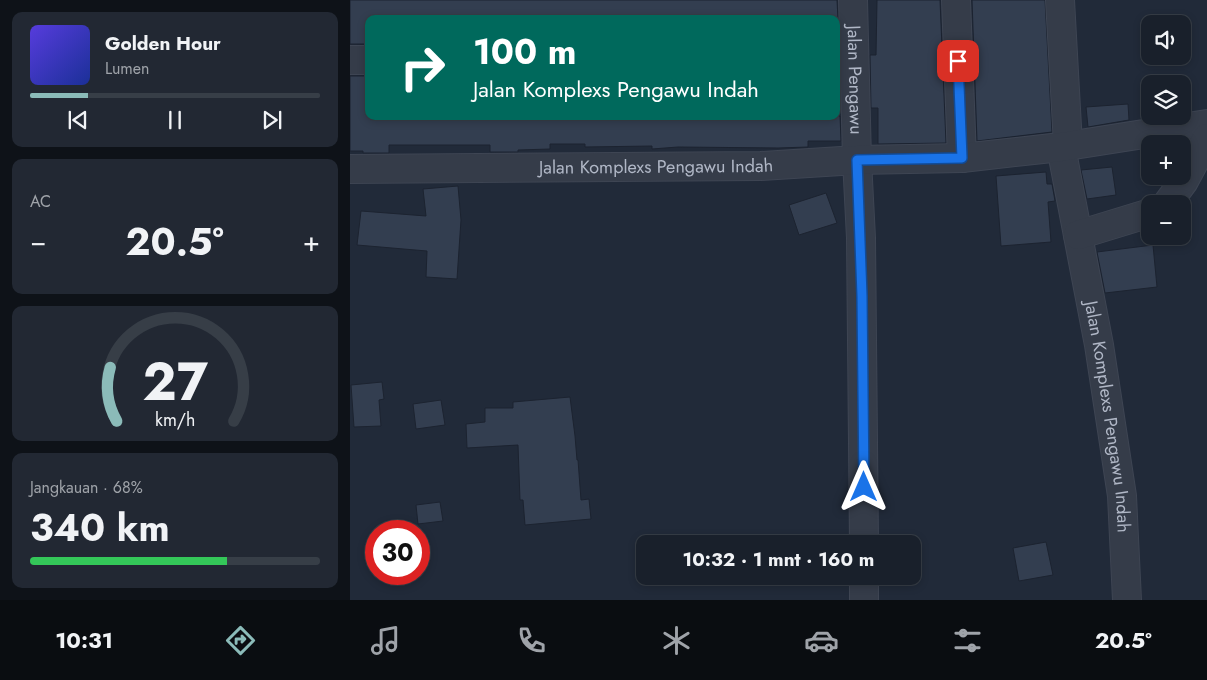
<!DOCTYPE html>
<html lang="id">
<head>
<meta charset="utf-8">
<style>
  :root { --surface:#19202b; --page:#222833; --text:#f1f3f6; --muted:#9fa3a9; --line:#373e47; --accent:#8bbbb9 }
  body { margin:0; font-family:Jost,sans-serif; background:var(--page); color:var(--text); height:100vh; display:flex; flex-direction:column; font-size:19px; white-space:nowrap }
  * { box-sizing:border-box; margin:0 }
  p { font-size:16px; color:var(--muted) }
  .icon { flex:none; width:28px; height:28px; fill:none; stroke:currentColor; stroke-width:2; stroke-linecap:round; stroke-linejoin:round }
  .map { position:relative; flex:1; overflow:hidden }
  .sheet { display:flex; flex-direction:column; gap:12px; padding:12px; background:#0e1218; width:350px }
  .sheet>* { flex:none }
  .banner { position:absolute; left:15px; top:15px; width:475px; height:105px; border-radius:10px; box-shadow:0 2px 8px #0003,0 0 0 1px var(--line); background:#00695c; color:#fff; overflow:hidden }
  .tools { position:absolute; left:791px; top:15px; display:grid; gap:10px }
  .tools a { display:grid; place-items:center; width:50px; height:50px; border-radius:10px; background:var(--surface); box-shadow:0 2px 8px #0003,0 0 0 1px var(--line); font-size:25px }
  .speed { position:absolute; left:15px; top:520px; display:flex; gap:10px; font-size:25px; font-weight:700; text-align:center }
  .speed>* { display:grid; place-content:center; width:65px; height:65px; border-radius:50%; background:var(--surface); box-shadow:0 2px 8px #0003,0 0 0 1px var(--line); line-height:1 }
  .speed .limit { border:8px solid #d22; background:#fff; color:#111 }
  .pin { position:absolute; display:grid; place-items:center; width:42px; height:42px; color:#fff; margin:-21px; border-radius:10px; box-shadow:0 2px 8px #0006 }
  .me { position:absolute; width:55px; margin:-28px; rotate:0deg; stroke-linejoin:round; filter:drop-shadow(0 0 4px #0008) }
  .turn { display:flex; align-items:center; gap:18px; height:105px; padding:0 25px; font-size:22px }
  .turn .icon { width:65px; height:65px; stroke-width:2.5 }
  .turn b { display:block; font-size:35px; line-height:42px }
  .big { font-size:38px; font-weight:700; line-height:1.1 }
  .sheet .card { flex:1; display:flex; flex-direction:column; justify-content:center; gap:8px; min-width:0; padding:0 18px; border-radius:10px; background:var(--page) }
  .sheet .dial { align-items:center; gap:0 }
  .dial svg { height:130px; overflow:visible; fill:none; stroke:var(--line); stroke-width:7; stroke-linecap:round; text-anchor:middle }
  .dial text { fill:var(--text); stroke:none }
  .song { display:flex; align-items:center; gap:15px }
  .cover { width:60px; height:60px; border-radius:8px; background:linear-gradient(135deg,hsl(250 70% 55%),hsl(230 70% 35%)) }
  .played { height:5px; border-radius:2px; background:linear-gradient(90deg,var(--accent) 20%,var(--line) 20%) }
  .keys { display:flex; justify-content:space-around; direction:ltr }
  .heat { display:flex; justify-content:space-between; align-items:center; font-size:28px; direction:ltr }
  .charge { height:8px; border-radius:4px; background:linear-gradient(90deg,#34c759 68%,var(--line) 0) }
  .trip { position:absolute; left:286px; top:535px; width:285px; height:50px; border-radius:10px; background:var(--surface); box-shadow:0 2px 8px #0003,0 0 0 1px var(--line); font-weight:700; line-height:50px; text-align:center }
  .tabs { display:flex; height:80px; justify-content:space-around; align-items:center; background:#0a0d11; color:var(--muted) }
  .tabs .icon { width:35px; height:35px }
  .tabs .on { color:var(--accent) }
  .tabs b { font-size:22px; color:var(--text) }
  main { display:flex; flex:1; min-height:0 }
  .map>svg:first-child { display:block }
  .building { fill:#333e50; stroke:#1c2330 }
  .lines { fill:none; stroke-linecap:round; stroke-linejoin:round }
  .minor-casing { stroke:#3e4553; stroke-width:30 }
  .minor { stroke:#353c49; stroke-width:28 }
  .route-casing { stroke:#114b97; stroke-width:12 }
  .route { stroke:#1a73e8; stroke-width:9 }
  .labels { text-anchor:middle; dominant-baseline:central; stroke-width:5; stroke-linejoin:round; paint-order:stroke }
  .street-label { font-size:18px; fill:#b0b7c6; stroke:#1a212e }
</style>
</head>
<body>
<main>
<section class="sheet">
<div class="card">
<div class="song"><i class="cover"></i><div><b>Golden Hour</b><p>Lumen</p></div></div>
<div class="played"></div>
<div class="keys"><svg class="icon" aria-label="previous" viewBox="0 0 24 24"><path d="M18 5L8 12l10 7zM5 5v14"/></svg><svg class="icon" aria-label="pause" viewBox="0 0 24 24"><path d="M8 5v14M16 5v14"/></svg><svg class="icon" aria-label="next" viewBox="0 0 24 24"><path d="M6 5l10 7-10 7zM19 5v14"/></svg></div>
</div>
<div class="card"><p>AC</p>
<div class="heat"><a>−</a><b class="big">20.5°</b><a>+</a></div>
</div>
<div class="card dial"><svg viewBox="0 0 100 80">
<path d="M14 69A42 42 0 1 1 86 69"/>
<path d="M14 69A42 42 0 0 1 10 36" stroke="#8bbbb9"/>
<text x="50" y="56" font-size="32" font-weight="700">27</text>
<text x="50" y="72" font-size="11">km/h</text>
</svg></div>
<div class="card"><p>Jangkauan · 68%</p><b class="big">340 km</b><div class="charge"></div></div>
</section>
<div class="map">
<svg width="857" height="600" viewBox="0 0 857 600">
  <rect width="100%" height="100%" fill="#212a39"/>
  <path class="building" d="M 0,0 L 487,0 L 488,19 L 19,19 L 19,44 L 0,44 Z
    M 527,0 L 590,0 L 596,143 L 528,144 L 528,108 L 521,108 L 520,55 L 526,55 Z
    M 622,0 L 695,0 L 702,132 L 627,141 Z
    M 486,57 L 489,57 L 490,107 L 486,106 Z
    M 0,76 L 19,76 L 19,116 L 200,116 L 200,118 L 490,116 L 491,141 L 458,141 L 458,147 L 428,148 L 328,147 L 302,149 L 302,146 L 235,147 L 235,144 L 200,144 L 200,149 L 168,150 L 168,152 L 140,152 L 140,145 L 39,145 L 39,153 L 13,153 L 13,151 L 0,151 Z
    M 778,104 L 779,120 L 738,127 L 736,107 Z
    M 762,167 L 766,195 L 737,199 L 731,170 Z
    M 696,172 L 697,184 L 702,184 L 705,201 L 698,202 L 701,242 L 651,246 L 646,176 Z
    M 108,186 L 111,220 L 107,279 L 76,277 L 77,251 L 7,245 L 11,211 L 76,216 L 73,189 Z
    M 476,193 L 487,223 L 449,235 L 439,205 Z
    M 803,245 L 807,287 L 755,293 L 747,252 Z
    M 32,382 L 34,399 L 29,400 L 31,426 L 4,427 L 1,385 Z
    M 220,397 L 225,436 L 227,460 L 228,460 L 231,500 L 239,499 L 241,519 L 175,525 L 173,500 L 170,500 L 168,445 L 117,448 L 116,424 L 135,422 L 135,408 L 163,408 L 163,402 Z
    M 91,400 L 95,425 L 66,429 L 63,404 Z
    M 90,502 L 93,521 L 68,524 L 66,505 Z
    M 696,542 L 703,575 L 669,581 L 663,548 Z"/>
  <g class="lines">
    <defs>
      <g id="minor">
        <path id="s1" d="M 503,0 L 507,160 L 511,238 L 514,544"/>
        <path d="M 606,0 L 612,158"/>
        <path d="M 710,0 L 718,145"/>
        <path d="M 0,60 L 19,60"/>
        <path id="s2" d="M 711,147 L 749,345 L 772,496 L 777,600"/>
        <path id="s3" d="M 0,169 L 411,166 L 507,160 L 612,158 L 711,147 L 857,124"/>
        <path d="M 817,204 L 834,181 L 857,138"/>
        <path d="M 728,235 L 800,213"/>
        <path d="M 514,576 L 514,600"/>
      </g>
    </defs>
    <use href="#minor" class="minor-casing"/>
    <use href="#minor" class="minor"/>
  </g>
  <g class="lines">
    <defs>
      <path id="route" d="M 514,487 L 512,296 L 507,160 L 612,158 L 608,61"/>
    </defs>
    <use href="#route" class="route-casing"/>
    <use href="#route" class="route"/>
  </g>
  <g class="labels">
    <g class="street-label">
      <text stroke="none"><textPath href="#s1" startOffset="80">Jalan Pengawu</textPath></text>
      <text stroke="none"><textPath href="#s3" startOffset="306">Jalan Komplexs Pengawu Indah</textPath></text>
      <text stroke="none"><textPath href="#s2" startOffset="274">Jalan Komplexs Pengawu Indah</textPath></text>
    </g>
  </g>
</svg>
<div class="tools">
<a><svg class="icon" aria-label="sound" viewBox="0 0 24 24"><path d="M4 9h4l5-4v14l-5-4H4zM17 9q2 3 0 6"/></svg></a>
<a><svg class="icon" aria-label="layers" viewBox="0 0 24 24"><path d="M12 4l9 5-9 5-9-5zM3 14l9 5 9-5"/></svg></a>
<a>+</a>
<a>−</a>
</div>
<div class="speed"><div class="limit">30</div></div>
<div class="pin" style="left:608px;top:61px;background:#d93025"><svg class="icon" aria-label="arrive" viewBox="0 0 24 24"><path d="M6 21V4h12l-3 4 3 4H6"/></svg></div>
<svg class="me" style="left:514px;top:487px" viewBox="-20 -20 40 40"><path d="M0-17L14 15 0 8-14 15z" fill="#1a73e8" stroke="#fff" stroke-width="4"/></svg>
<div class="trip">10:32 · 1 mnt · 160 m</div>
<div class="banner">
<div class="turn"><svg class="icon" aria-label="right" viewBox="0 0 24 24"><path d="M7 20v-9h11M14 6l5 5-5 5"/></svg><div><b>100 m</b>Jalan Komplexs Pengawu Indah</div></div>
</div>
</div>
</main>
<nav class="tabs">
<b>10:31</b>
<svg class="icon on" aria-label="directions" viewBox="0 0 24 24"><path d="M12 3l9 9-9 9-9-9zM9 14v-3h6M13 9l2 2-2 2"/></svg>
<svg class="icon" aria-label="music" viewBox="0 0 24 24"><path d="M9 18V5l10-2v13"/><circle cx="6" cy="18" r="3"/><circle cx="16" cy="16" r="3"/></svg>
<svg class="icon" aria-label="phone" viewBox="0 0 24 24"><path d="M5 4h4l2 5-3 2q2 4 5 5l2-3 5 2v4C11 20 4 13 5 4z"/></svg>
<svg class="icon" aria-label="climate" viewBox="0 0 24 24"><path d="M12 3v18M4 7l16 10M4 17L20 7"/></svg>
<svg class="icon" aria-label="car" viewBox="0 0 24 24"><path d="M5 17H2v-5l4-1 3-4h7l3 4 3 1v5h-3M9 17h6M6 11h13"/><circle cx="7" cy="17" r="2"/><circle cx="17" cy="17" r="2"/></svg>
<svg class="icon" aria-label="filters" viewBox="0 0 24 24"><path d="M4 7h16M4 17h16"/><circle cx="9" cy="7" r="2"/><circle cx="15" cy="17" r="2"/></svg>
<b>20.5°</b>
</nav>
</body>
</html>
